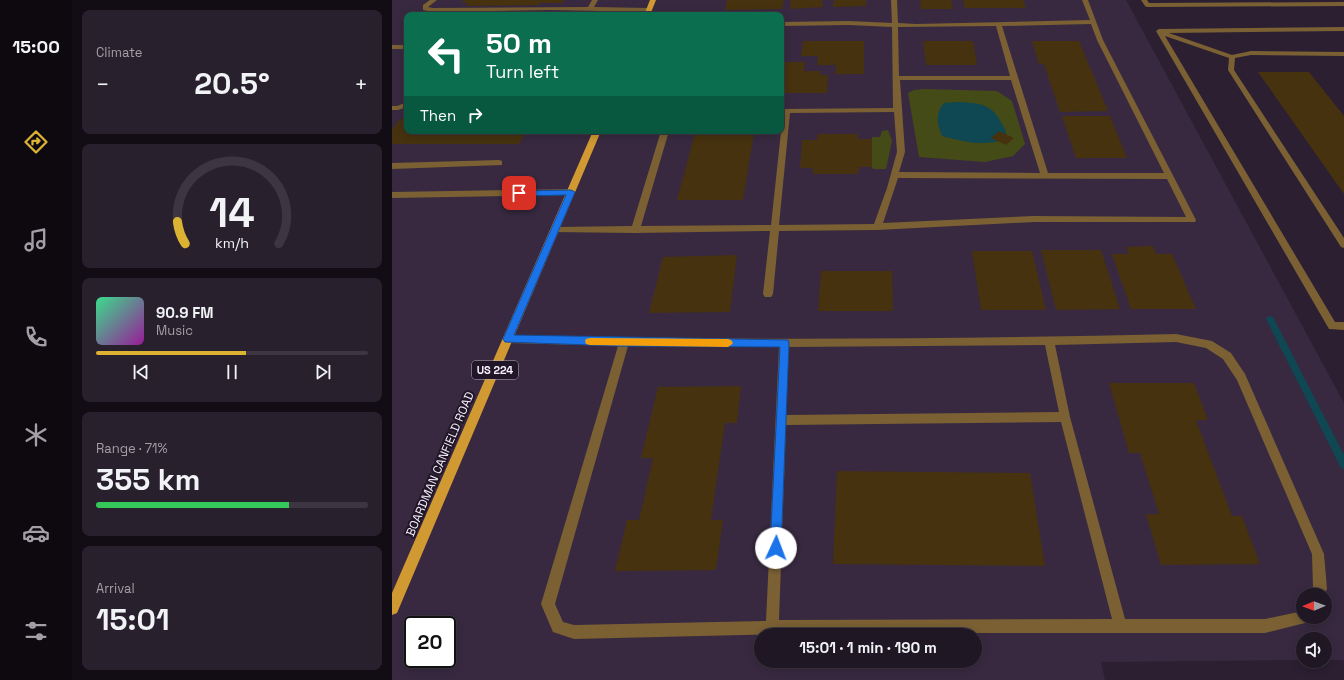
<!DOCTYPE html>
<html lang="en">
<head>
<meta charset="utf-8">
<style>
  :root { --surface:#201725; --page:#28202d; --text:#f1f3f6; --muted:#a29fa7; --line:#3d3642; --accent:#dcb233 }
  body { margin:0; font-family:"Space Grotesk",sans-serif; background:var(--page); color:var(--text); height:100vh; display:flex; flex-direction:column; font-size:15px; white-space:nowrap }
  * { box-sizing:border-box; margin:0 }
  p { font-size:13px; color:var(--muted) }
  .icon { flex:none; width:22px; height:22px; fill:none; stroke:currentColor; stroke-width:2; stroke-linecap:round; stroke-linejoin:round }
  .map { position:relative; flex:1; overflow:hidden }
  .drawer { display:flex; flex-direction:column; gap:10px; padding:10px; background:#120d14; width:320px }
  .drawer>* { flex:none }
  .hud { position:absolute; left:12px; top:12px; width:380px; height:122px; border-radius:8px; box-shadow:0 2px 10px #0003,0 0 0 1px var(--line); background:#0b6e4f; color:#fff; overflow:hidden }
  .needle { width:26px; rotate:269deg }
  .fabs { position:absolute; left:904px; top:588px; display:grid; gap:8px }
  .fabs a { display:grid; place-items:center; width:36px; height:36px; border-radius:50%; background:var(--surface); box-shadow:0 2px 10px #0003,0 0 0 1px var(--line); font-size:20px }
  .speed { position:absolute; left:12px; top:616px; display:flex; gap:8px; font-size:20px; font-weight:700; text-align:center }
  .speed>* { display:grid; place-content:center; width:52px; height:52px; border-radius:50%; background:var(--surface); box-shadow:0 2px 10px #0003,0 0 0 1px var(--line); line-height:1 }
  .speed .limit { border:2px solid #111; border-radius:6px; background:#fff; color:#111 }
  .pin { position:absolute; display:grid; place-items:center; width:34px; height:34px; color:#fff; margin:-17px; border-radius:8px; box-shadow:0 2px 6px #0006 }
  .me { position:absolute; width:44px; margin:-22px; rotate:2deg; stroke-linejoin:round; filter:drop-shadow(0 0 3px #0008) }
  .turn { display:flex; align-items:center; gap:14px; height:84px; padding:0 16px; font-size:18px }
  .turn .icon { width:52px; height:52px; stroke-width:2.5 }
  .turn b { display:block; font-size:28px; line-height:34px }
  .then { display:flex; align-items:center; height:38px; padding:0 16px; background:#0003; gap:8px; font-size:15px }
  .big { font-size:30px; font-weight:600; line-height:1.1 }
  .drawer .tile { flex:1; display:flex; flex-direction:column; justify-content:center; gap:6px; min-width:0; padding:0 14px; border-radius:8px; background:var(--page) }
  .drawer .dial { align-items:center; gap:0 }
  .dial svg { height:104px; overflow:visible; fill:none; stroke:var(--line); stroke-width:7; stroke-linecap:round; text-anchor:middle }
  .dial text { fill:var(--text); stroke:none }
  .song { display:flex; align-items:center; gap:12px }
  .cover { width:48px; height:48px; border-radius:6px; background:linear-gradient(135deg,hsl(150 70% 55%),hsl(300 70% 35%)) }
  .played { height:4px; border-radius:2px; background:linear-gradient(90deg,var(--accent) 55%,var(--line) 55%) }
  .keys { display:flex; justify-content:space-around; direction:ltr }
  .heat { display:flex; justify-content:space-between; align-items:center; font-size:22px; direction:ltr }
  .charge { height:6px; border-radius:3px; background:linear-gradient(90deg,#34c759 71%,var(--line) 0) }
  .trip { position:absolute; left:362px; top:628px; width:228px; height:40px; border-radius:20px; background:var(--surface); box-shadow:0 2px 10px #0003,0 0 0 1px var(--line); font-weight:600; line-height:40px; text-align:center }
  main { display:flex; flex:1; min-height:0 }
  .menu { display:flex; flex-direction:column; width:72px; justify-content:space-around; align-items:center; background:#0d090f; color:var(--muted) }
  .menu .icon { width:28px; height:28px }
  .menu .selected { color:var(--accent) }
  .menu b { font-size:18px; color:var(--text) }
  .map>svg:first-child { display:block }
  .built { fill:#382940; fill-rule:evenodd }
  .green { fill:#454b17 }
  .water { fill:#0f4752 }
  .lines { fill:none; stroke-linecap:round; stroke-linejoin:round }
  .stream { fill:#0f4752; fill-rule:evenodd }
  .building { fill:#47320f }
  .lane { fill:#7a6033; fill-rule:evenodd }
  .street { fill:#7a6033; fill-rule:evenodd }
  .primary { fill:#d19931; fill-rule:evenodd }
  .route { fill:#1a73e8; stroke:#114b97 }
  .slow { fill:#f59e0b }
  .labels { text-anchor:middle; dominant-baseline:central; stroke-width:4; stroke-linejoin:round; paint-order:stroke }
  .shield { fill:#211627; stroke:#b7afbc; stroke-width:1 }
  .shield-label { font-size:11px; font-weight:bold; fill:#f7f0fc }
  .street-label { font-size:12px; fill:#f7f0fc; stroke:#211627 }
</style>
</head>
<body>
<main>
<nav class="menu">
<b>15:00</b>
<svg class="icon selected" aria-label="directions" viewBox="0 0 24 24"><path d="M12 3l9 9-9 9-9-9zM9 14v-3h6M13 9l2 2-2 2"/></svg>
<svg class="icon" aria-label="music" viewBox="0 0 24 24"><path d="M9 18V5l10-2v13"/><circle cx="6" cy="18" r="3"/><circle cx="16" cy="16" r="3"/></svg>
<svg class="icon" aria-label="phone" viewBox="0 0 24 24"><path d="M5 4h4l2 5-3 2q2 4 5 5l2-3 5 2v4C11 20 4 13 5 4z"/></svg>
<svg class="icon" aria-label="climate" viewBox="0 0 24 24"><path d="M12 3v18M4 7l16 10M4 17L20 7"/></svg>
<svg class="icon" aria-label="car" viewBox="0 0 24 24"><path d="M5 17H2v-5l4-1 3-4h7l3 4 3 1v5h-3M9 17h6M6 11h13"/><circle cx="7" cy="17" r="2"/><circle cx="17" cy="17" r="2"/></svg>
<svg class="icon" aria-label="filters" viewBox="0 0 24 24"><path d="M4 7h16M4 17h16"/><circle cx="9" cy="7" r="2"/><circle cx="15" cy="17" r="2"/></svg>
</nav>
<section class="drawer">
<div class="tile"><p>Climate</p>
<div class="heat"><a>−</a><b class="big">20.5°</b><a>+</a></div>
</div>
<div class="tile dial"><svg viewBox="0 0 100 80">
<path d="M14 69A42 42 0 1 1 86 69"/>
<path d="M14 69A42 42 0 0 1 8 52" stroke="#dcb233"/>
<text x="50" y="56" font-size="32" font-weight="700">14</text>
<text x="50" y="72" font-size="11">km/h</text>
</svg></div>
<div class="tile">
<div class="song"><i class="cover"></i><div><b>90.9 FM</b><p>Music</p></div></div>
<div class="played"></div>
<div class="keys"><svg class="icon" aria-label="previous" viewBox="0 0 24 24"><path d="M18 5L8 12l10 7zM5 5v14"/></svg><svg class="icon" aria-label="pause" viewBox="0 0 24 24"><path d="M8 5v14M16 5v14"/></svg><svg class="icon" aria-label="next" viewBox="0 0 24 24"><path d="M6 5l10 7-10 7zM19 5v14"/></svg></div>
</div>
<div class="tile"><p>Range · 71%</p><b class="big">355 km</b><div class="charge"></div></div>
<div class="tile"><p>Arrival</p><b class="big">15:01</b></div>
</section>
<div class="map">
<svg width="952" height="680" viewBox="0 0 952 680">
  <rect width="100%" height="100%" fill="#2b1f31"/>
  <path class="built" d="M 0,0 L 734,0 L 952,403 L 952,660 L 933,660 L 933,639 L 911,639 L 911,660 L 709,662 L 713,680 L 0,680 ZM 15,15 L 389,15 L 389,131 L 15,131 ZM 911,595 L 933,595 L 933,617 L 911,617 ZM 21,625 L 55,625 L 55,659 L 21,659 ZM 369,635 L 583,635 L 583,661 L 369,661 Z"/>
  <path class="green" d="M 532,89 L 605,91 L 620,101 L 633,144 L 621,156 L 593,162 L 527,157 L 516,93 L 522,90 Z
    M 496,130 L 500,141 L 494,169 L 481,169 L 480,167 L 480,137 L 488,137 L 490,131 Z"/>
  <path class="water" d="M 565,102 C 586,103 600,103 610,124 C 613,129 615,132 614,138 C 595,148 569,141 550,136 C 545,125 543,112 552,103 Z"/>
  <g class="lines">
    <path class="stream" d="M 878,316 L 881,317 L 952,455 L 952,469 L 949,468 L 874,319 L 875,317 Z"/>
  </g>
  <path class="building" d="M 72,0 L 172,0 L 170,3 L 148,3 L 147,5 L 74,6 L 76,3 L 70,3 Z
    M 335,0 L 392,0 L 390,9 L 333,10 Z
    M 398,0 L 430,0 L 431,7 L 399,9 Z
    M 442,0 L 474,0 L 474,6 L 441,7 Z
    M 528,0 L 559,0 L 561,9 L 529,9 Z
    M 571,0 L 631,0 L 634,8 L 572,8 Z
    M 411,41 L 472,41 L 472,74 L 443,74 L 444,65 L 425,65 L 426,56 L 409,56 Z
    M 531,41 L 581,41 L 585,65 L 534,65 Z
    M 640,41 L 687,41 L 716,111 L 668,112 L 652,64 L 647,64 Z
    M 389,62 L 413,62 L 412,71 L 428,71 L 428,75 L 436,75 L 435,93 L 389,93 Z
    M 866,72 L 917,72 L 952,116 L 952,194 Z
    M 670,116 L 718,116 L 735,158 L 684,158 Z
    M 8,119 L 15,119 L 15,131 L 134,131 L 127,144 L 0,144 L 0,130 Z
    M 607,131 L 622,138 L 614,145 L 599,138 Z
    M 303,133 L 362,133 L 351,200 L 285,200 Z
    M 426,134 L 466,134 L 466,139 L 480,139 L 480,167 L 467,167 L 466,174 L 421,174 L 421,168 L 408,168 L 410,140 L 425,140 Z
    M 761,246 L 764,254 L 780,254 L 804,309 L 739,309 L 720,254 L 737,254 L 734,247 Z
    M 649,250 L 709,250 L 728,309 L 664,310 Z
    M 580,251 L 640,251 L 654,310 L 589,310 Z
    M 345,255 L 338,312 L 257,313 L 271,257 Z
    M 429,271 L 500,271 L 501,311 L 426,311 Z
    M 717,383 L 802,383 L 816,420 L 804,420 L 840,516 L 850,516 L 868,564 L 769,565 L 754,514 L 767,514 L 748,453 L 737,453 Z
    M 349,386 L 345,423 L 333,423 L 319,520 L 331,520 L 324,570 L 223,571 L 235,520 L 247,520 L 261,458 L 249,458 L 266,387 Z
    M 445,471 L 638,473 L 653,566 L 441,564 Z"/>
  <g class="lines">
    <path class="lane" d="M 38,0 L 45,0 L 36,7 L 41,8 L 196,7 L 200,0 L 206,0 L 202,7 L 257,8 L 260,10 L 257,12 L 158,10 L 41,12 L 31,10 L 31,5 Z
      M 499,0 L 505,0 L 506,23 L 524,24 L 698,20 L 690,0 L 696,0 L 711,40 L 804,220 L 803,222 L 642,222 L 485,230 L 387,231 L 381,294 L 379,297 L 373,297 L 371,294 L 378,231 L 243,233 L 160,232 L 159,230 L 163,227 L 240,226 L 269,131 L 277,131 L 249,226 L 379,225 L 391,113 L 389,113 L 389,109 L 501,108 L 500,27 L 457,25 L 389,26 L 389,22 L 457,21 L 500,23 ZM 699,24 L 705,40 L 772,173 L 656,173 L 610,26 ZM 604,26 L 618,76 L 507,76 L 506,27 ZM 508,80 L 619,80 L 648,173 L 507,172 L 513,152 ZM 502,112 L 505,152 L 495,188 L 482,224 L 387,225 L 398,113 ZM 506,178 L 775,179 L 794,217 L 642,216 L 491,223 Z
      M 749,0 L 755,0 L 757,3 L 952,2 L 952,6 L 755,7 L 753,6 Z
      M 952,27 L 952,31 L 777,33 L 840,55 L 859,51 L 952,52 L 952,56 L 859,55 L 843,58 L 842,70 L 952,238 L 952,248 L 949,247 L 836,70 L 837,58 L 773,36 L 943,322 L 952,322 L 952,330 L 937,329 L 764,31 L 767,29 Z
      M 0,45 L 15,45 L 15,49 L 0,49 Z
      M 15,91 L 15,96 L 13,95 L 11,93 Z
      M 15,102 L 15,107 L 6,110 L 0,110 L 0,106 L 5,106 Z
      M 107,160 L 110,161 L 110,165 L 0,169 L 0,163 Z
      M 784,334 L 820,341 L 839,353 L 853,374 L 932,554 L 935,589 L 932,595 L 918,595 L 921,588 L 920,554 L 845,380 L 831,359 L 814,348 L 784,342 L 663,345 L 678,417 L 733,619 L 873,619 L 911,611 L 911,617 L 919,617 L 917,622 L 873,633 L 437,633 L 182,639 L 161,632 L 149,604 L 226,346 L 116,343 L 112,342 L 111,339 L 112,336 L 116,335 C 339,341 561,339 784,334 ZM 653,345 L 667,412 L 394,415 L 397,347 ZM 236,346 L 387,347 L 374,621 L 182,625 L 171,622 L 163,604 ZM 669,422 L 720,619 L 387,620 L 394,425 Z"/>
    <path class="street" d="M 179,189 L 183,192 L 179,195 L 0,198 L 0,192 Z"/>
    <path class="primary" d="M 258,0 L 264,0 L 258,15 L 252,15 Z
      M 201,131 L 209,131 L 5,613 L 0,615 L 0,593 Z"/>
  </g>
  <path class="route" d="M 179,190 L 183,192 L 122,335 L 396,340 L 397,343 L 389,548 L 388,552 L 384,553 L 380,552 L 378,548 L 388,347 L 225,346 L 113,342 L 111,339 L 174,195 L 127,196 L 123,193 L 127,191 Z"/>
  <path class="slow" d="M 198,338 L 336,339 L 339,340 L 341,343 L 339,345 L 336,347 L 198,345 L 194,344 L 193,341 L 194,339 Z"/>
  <g class="labels">
    <rect class="shield" x="80" y="361" width="46" height="18" rx="3"/>
    <g class="shield-label">
      <text x="103" y="370">US 224</text>
    </g>
    <g class="street-label">
      <text transform="translate(48 464) rotate(-67)">BOARDMAN CANFIELD ROAD</text>
    </g>
  </g>
</svg>
<div class="fabs">
<a><svg class="needle" viewBox="-14 -14 28 28"><path d="M0-13l5 13h-10z" fill="#e53935"/><path d="M0 13l5-13h-10z" fill="#a29fa7"/></svg></a>
<a><svg class="icon" aria-label="sound" viewBox="0 0 24 24"><path d="M4 9h4l5-4v14l-5-4H4zM17 9q2 3 0 6"/></svg></a>
</div>
<div class="speed"><div class="limit">20</div></div>
<div class="pin" style="left:127px;top:193px;background:#d93025"><svg class="icon" aria-label="arrive" viewBox="0 0 24 24"><path d="M6 21V4h12l-3 4 3 4H6"/></svg></div>
<svg class="me" style="left:384px;top:548px" viewBox="-20 -20 40 40"><circle r="19" fill="#fff"/><path d="M0-13L10 11 0 6-10 11z" fill="#1a73e8"/></svg>
<div class="trip">15:01 · 1 min · 190 m</div>
<div class="hud">
<div class="turn"><svg class="icon" aria-label="left" viewBox="0 0 24 24"><path d="M17 20v-9H6M10 6l-5 5 5 5"/></svg><div><b>50 m</b>Turn left</div></div>
<div class="then">Then<svg class="icon" aria-label="right" viewBox="0 0 24 24"><path d="M7 20v-9h11M14 6l5 5-5 5"/></svg></div>
</div>
</div>
</main>
</body>
</html>
